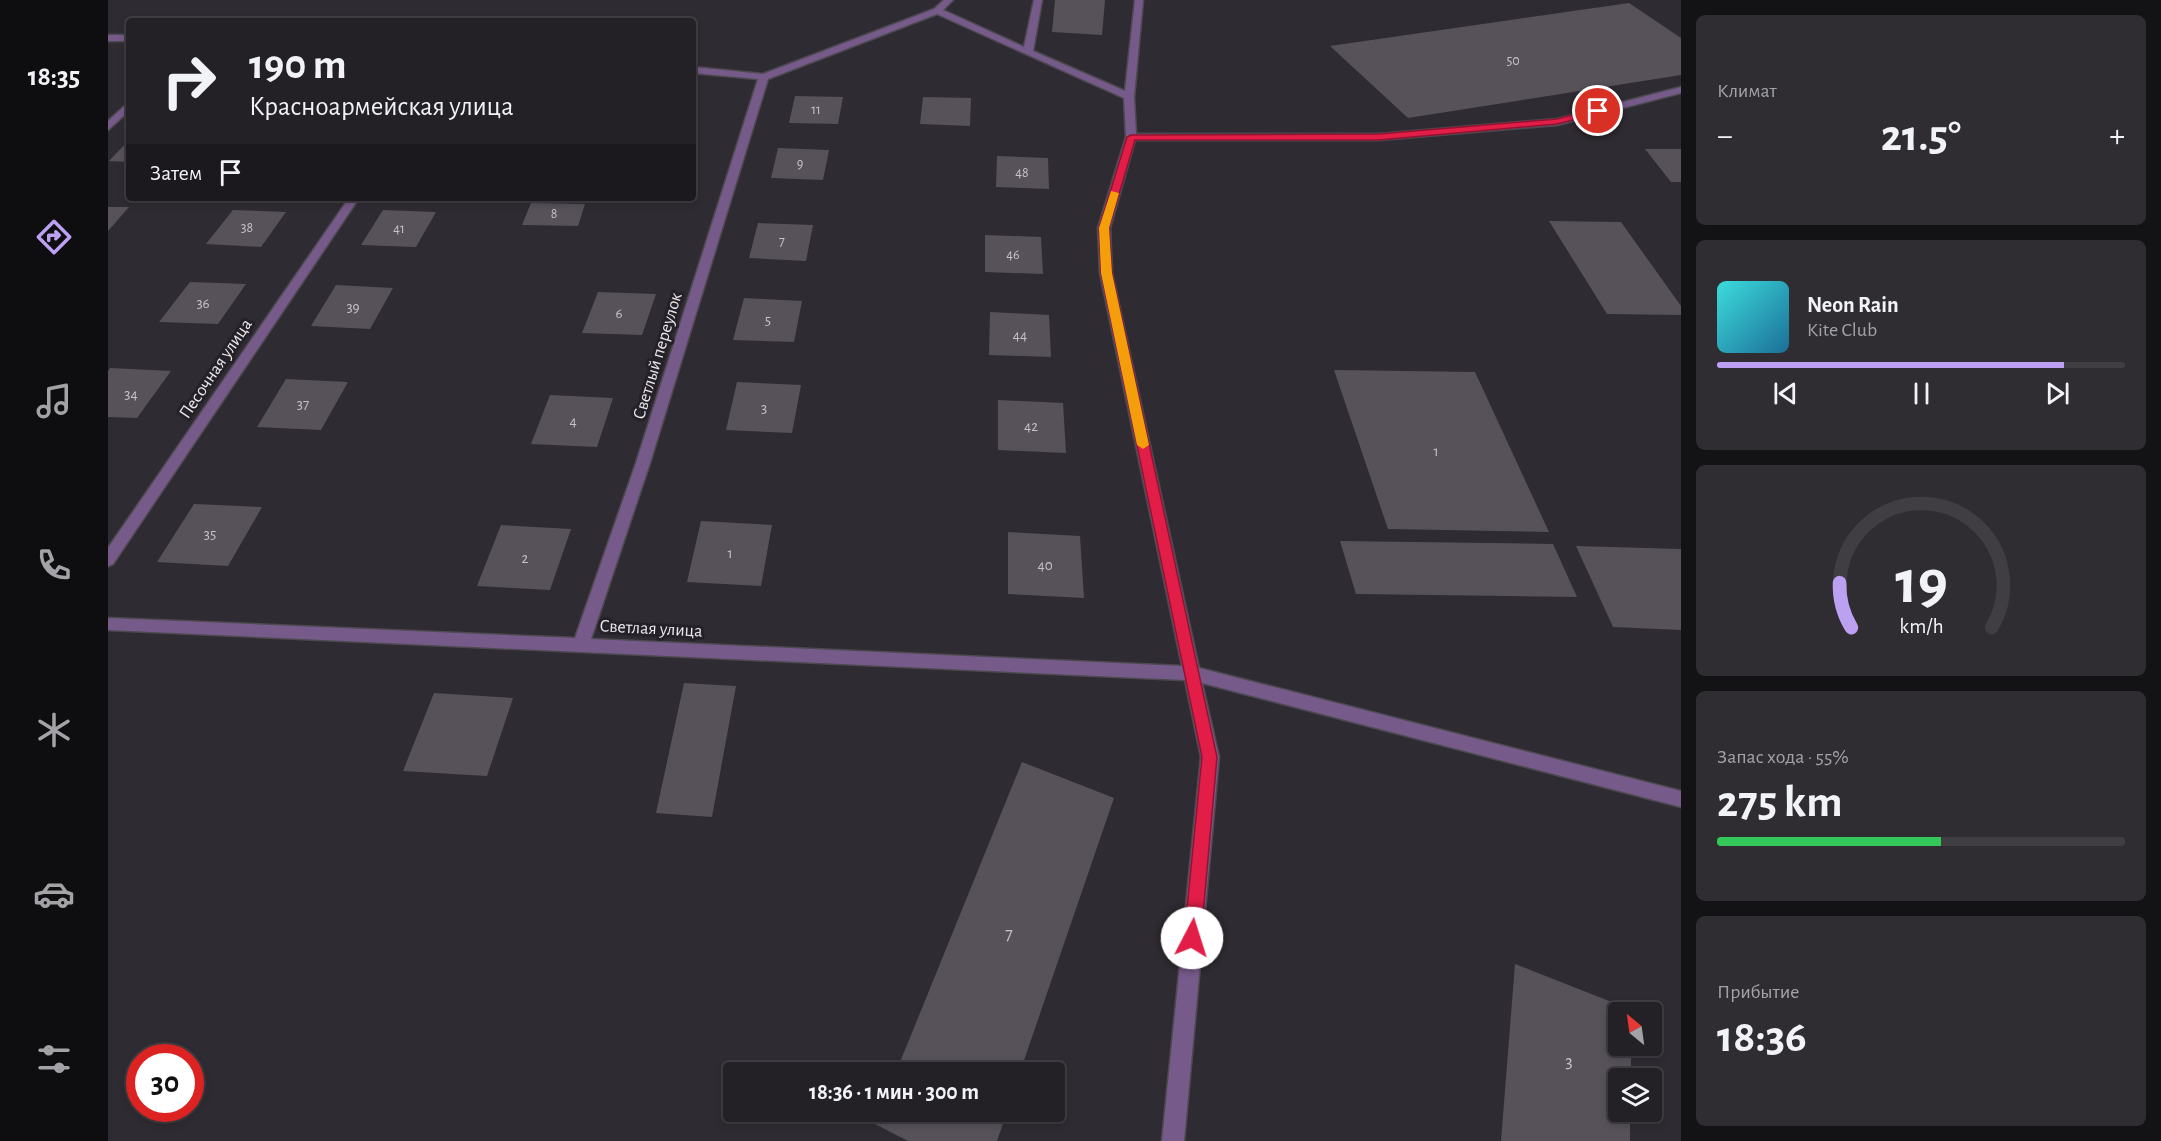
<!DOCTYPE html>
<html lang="ru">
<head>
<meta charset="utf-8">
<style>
  :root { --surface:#232026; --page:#2f2d32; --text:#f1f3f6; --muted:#a3a3a7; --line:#403e43; --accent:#bca0f2 }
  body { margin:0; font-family:"Alegreya Sans",sans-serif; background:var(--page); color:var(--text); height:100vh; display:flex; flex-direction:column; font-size:22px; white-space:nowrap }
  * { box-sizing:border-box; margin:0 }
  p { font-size:20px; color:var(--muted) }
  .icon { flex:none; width:33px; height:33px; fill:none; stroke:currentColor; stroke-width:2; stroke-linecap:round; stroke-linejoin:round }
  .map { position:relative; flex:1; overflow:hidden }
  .sheet { display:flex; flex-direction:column; gap:15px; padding:15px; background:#131215; width:480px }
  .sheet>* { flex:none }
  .hud { position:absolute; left:18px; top:18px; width:570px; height:183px; border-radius:6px; box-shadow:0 3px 9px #0003,0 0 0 2px var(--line); background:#232026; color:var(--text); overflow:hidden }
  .needle { width:39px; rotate:331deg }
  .tools { position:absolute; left:1500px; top:1002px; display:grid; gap:12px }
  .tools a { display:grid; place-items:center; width:54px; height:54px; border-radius:6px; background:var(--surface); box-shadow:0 3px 9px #0003,0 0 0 2px var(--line); font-size:30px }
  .speed { position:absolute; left:18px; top:1044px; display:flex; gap:12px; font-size:30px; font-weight:700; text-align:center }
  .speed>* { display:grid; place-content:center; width:78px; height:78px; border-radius:50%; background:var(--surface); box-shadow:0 3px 9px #0003,0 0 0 2px var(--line); line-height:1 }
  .speed .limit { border:9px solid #d22; background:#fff; color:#111 }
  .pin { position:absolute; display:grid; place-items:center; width:51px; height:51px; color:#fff; margin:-26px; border:3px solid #fff; border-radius:50%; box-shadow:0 2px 6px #0007 }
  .me { position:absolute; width:66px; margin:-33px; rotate:5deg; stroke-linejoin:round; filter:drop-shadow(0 0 4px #0008) }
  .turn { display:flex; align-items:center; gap:21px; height:126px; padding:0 24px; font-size:27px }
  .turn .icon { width:78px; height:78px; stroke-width:2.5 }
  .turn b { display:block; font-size:42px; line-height:51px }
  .then { display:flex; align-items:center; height:57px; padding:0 24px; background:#0003; gap:12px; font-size:22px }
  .big { font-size:45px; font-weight:700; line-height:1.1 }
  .sheet .widget { flex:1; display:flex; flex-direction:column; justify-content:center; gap:9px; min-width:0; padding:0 21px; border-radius:9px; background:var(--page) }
  .sheet .dial { align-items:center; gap:0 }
  .dial svg { height:156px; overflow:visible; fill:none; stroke:var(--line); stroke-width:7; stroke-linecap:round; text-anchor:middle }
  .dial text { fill:var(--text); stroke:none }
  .song { display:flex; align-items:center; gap:18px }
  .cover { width:72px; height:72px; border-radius:9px; background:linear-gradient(135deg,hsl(180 70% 55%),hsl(200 70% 35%)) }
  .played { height:6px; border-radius:3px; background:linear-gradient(90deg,var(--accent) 85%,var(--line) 85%) }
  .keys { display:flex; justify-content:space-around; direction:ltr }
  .heat { display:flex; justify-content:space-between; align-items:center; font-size:33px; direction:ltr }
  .charge { height:9px; border-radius:4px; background:linear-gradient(90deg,#34c759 55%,var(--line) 0) }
  .trip { position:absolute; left:615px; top:1062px; width:342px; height:60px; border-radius:6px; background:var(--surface); box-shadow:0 3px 9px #0003,0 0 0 2px var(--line); font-weight:700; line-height:60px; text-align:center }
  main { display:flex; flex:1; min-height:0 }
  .tabs { display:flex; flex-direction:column; width:108px; justify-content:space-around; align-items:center; background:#0e0d0f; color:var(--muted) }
  .tabs .icon { width:42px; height:42px }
  .tabs .active { color:var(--accent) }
  .tabs b { font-size:27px; color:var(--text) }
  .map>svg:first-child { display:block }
  .building { fill:#57525a }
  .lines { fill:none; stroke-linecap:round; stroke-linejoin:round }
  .minor-casing { stroke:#4d4950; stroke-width:3 }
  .minor { fill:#765a8a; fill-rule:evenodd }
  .route { fill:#e11d48; stroke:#92132f; stroke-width:1.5 }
  .slow { fill:#f59e0b }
  .labels { text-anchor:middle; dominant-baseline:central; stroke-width:6; stroke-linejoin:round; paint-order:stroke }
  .far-number-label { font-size:14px; fill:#c6c2c8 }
  .number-label { font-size:15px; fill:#c6c2c8 }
  .street-label { font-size:18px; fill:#ebe8ed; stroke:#252129 }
  .near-number-label { font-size:18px; fill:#c6c2c8 }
</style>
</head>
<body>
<main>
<nav class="tabs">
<b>18:35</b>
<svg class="icon active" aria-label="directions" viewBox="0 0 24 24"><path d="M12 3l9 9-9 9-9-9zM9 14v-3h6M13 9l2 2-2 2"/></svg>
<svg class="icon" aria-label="music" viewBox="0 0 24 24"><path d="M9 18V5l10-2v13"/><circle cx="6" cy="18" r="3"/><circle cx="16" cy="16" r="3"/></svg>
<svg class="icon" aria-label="phone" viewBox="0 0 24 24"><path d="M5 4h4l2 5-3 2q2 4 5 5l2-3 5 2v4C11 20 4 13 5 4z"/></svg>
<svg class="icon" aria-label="climate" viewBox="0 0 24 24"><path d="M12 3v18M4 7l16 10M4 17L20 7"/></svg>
<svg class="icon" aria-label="car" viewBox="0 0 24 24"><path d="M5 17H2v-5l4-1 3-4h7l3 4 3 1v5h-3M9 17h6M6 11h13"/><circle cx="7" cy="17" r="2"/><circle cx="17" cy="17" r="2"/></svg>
<svg class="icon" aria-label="filters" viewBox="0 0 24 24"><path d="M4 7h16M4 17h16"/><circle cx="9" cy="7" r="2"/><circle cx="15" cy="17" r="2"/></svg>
</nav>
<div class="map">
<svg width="1573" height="1141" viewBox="0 0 1573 1141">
  <rect width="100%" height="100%" fill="#2f2b32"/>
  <path class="building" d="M 947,0 L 997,0 L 994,35 L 944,32 Z
    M 1521,3 L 1573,38 L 1573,75 L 1300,118 L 1222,46 Z
    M 687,96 L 735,97 L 730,124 L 681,123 Z
    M 815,97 L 863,98 L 862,126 L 812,124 Z
    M 21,140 L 21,162 L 1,161 Z
    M 670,148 L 721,150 L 715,180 L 663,178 Z
    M 1537,149 L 1573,149 L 1573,182 L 1563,182 Z
    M 889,156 L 940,158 L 941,189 L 888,187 Z
    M 423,203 L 477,204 L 470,226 L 414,225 Z
    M 0,207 L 21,207 L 0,231 Z
    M 125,210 L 178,212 L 153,247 L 98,244 Z
    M 275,210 L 328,212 L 308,247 L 253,245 Z
    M 1441,221 L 1513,222 L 1573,306 L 1573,315 L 1499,314 Z
    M 650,223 L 705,225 L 698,261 L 641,258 Z
    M 877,235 L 933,237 L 935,274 L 877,272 Z
    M 82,282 L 138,284 L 110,324 L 51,322 Z
    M 228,285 L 285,288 L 262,329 L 203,326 Z
    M 490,292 L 548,294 L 534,335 L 474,333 Z
    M 636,298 L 694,301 L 686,342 L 625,340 Z
    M 882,312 L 941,315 L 943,357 L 881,355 Z
    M 2,368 L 63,371 L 29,418 L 0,417 L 0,371 Z
    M 1226,370 L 1367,372 L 1441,532 L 1280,529 Z
    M 178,379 L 240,382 L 213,430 L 149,427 Z
    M 629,382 L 693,385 L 684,433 L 618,430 Z
    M 442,395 L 505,398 L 489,447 L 423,444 Z
    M 890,400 L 955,403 L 958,453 L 890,450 Z
    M 86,504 L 154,507 L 120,566 L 49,562 Z
    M 593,521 L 664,525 L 653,586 L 579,582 Z
    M 393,525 L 463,529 L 442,590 L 369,586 Z
    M 900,532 L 972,536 L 976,598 L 900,594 Z
    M 1232,541 L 1445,544 L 1469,597 L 1248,594 Z
    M 1468,546 L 1573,549 L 1573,630 L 1505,627 Z
    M 576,683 L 628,686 L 604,817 L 548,813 Z
    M 326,693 L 405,698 L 379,776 L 295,771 Z
    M 914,762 L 1006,798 L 912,1072 L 788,1072 Z
    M 1407,964 L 1524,1010 L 1524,1012 L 1510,1012 L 1510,1046 L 1523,1046 L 1523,1078 L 1510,1078 L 1510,1112 L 1522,1112 L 1522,1141 L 1393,1141 Z
    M 772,1112 L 899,1112 L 889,1141 L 800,1141 L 767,1124 Z"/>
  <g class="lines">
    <defs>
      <path id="minor" d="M 836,0 L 845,0 L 835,10 L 916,47 L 926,0 L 934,0 L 925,51 L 1017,91 L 1027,0 L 1035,0 L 1026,97 L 1028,134 L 1271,134 L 1449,119 L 1573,87 L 1573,93 L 1449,125 L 1271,140 L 1027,140 L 1002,228 L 1004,273 L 1091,668 L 1573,791 L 1573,807 L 1094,683 L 1111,757 L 1076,1141 L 1054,1141 L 1093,757 L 1077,680 L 0,630 L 0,618 L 467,638 L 528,463 L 650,79 L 585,73 L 585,67 L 655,74 L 826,9 ZM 829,14 L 1016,98 L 1018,137 L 990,228 L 992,273 L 1074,666 L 483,639 L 542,463 L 660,79 Z
        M 0,35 L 21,35 L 21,41 L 0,41 Z
        M 21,102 L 21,111 L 0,130 L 0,121 Z
        M 241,198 L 251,198 L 5,564 L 0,566 L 0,548 Z"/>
    </defs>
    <use href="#minor" class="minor-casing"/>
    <use href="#minor" class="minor"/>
  </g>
  <path class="route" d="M 1490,108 L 1493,109 L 1493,113 L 1449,124 L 1271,140 L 1027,140 L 1001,228 L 1004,273 L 1109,757 L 1093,938 L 1090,944 L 1084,946 L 1078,944 L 1076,938 L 1094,757 L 993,273 L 991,228 L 1019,137 L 1023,135 L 1271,134 L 1449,119 Z"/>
  <path class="slow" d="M 1003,191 L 1011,193 L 1001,228 L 1004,273 L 1041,445 L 1035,449 L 1029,445 L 993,273 L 991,228 Z"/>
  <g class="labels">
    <g class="far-number-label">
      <text x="1405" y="61">50</text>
      <text x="708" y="110">11</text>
      <text x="692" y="164">9</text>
      <text x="914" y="173">48</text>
      <text x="446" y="214">8</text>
      <text x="139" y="228">38</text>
      <text x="291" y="229">41</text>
      <text x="674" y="241">7</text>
      <text x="905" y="255">46</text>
    </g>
    <g class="number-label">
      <text x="95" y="303">36</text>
      <text x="245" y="307">39</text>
      <text x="511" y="313">6</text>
      <text x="660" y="320">5</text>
      <text x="912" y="335">44</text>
      <text x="23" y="394">34</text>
      <text x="195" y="404">37</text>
      <text x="656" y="408">3</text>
      <text x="465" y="421">4</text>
      <text x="923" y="426">42</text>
      <text x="1328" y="451">1</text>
      <text x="102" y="534">35</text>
      <text x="622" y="553">1</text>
      <text x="417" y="558">2</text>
      <text x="937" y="565">40</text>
    </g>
    <g class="street-label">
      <text transform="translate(550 356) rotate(-73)">Светлый переулок</text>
      <text transform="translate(108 369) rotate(-56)">Песочная улица</text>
      <text transform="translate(543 629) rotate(3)">Светлая улица</text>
    </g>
    <g class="near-number-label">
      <text x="901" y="935">7</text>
      <text x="1461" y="1062">3</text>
    </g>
  </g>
</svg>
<div class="tools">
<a><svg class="needle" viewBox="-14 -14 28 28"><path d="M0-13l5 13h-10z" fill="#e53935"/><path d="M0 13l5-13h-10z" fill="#a3a3a7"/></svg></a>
<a><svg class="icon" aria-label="layers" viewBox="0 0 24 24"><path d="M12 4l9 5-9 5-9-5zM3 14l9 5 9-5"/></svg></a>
</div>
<div class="speed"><div class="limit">30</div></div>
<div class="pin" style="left:1490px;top:111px;background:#d93025"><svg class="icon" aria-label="arrive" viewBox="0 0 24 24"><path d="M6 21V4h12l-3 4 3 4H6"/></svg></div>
<svg class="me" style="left:1084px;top:938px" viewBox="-20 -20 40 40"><circle r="19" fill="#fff"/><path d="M0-13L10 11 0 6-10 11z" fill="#e11d48"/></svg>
<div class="trip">18:36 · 1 мин · 300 m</div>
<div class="hud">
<div class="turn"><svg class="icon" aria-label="right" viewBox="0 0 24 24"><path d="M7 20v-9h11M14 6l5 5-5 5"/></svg><div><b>190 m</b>Красноармейская улица</div></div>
<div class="then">Затем<svg class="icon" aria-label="arrive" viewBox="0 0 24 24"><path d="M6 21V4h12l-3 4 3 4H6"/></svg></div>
</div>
</div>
<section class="sheet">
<div class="widget"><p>Климат</p>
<div class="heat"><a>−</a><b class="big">21.5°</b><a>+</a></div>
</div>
<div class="widget">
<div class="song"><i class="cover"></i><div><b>Neon Rain</b><p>Kite Club</p></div></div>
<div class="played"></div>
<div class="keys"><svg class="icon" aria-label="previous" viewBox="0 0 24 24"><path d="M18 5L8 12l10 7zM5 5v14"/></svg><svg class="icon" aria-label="pause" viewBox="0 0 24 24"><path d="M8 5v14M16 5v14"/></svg><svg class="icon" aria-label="next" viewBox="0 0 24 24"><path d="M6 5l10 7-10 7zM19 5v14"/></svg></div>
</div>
<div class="widget dial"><svg viewBox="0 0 100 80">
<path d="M14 69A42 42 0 1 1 86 69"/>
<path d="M14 69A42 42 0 0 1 8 46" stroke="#bca0f2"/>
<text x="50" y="56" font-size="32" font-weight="700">19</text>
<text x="50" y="72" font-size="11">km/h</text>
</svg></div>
<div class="widget"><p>Запас хода · 55%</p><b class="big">275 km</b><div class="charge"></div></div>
<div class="widget"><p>Прибытие</p><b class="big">18:36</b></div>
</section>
</main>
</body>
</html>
